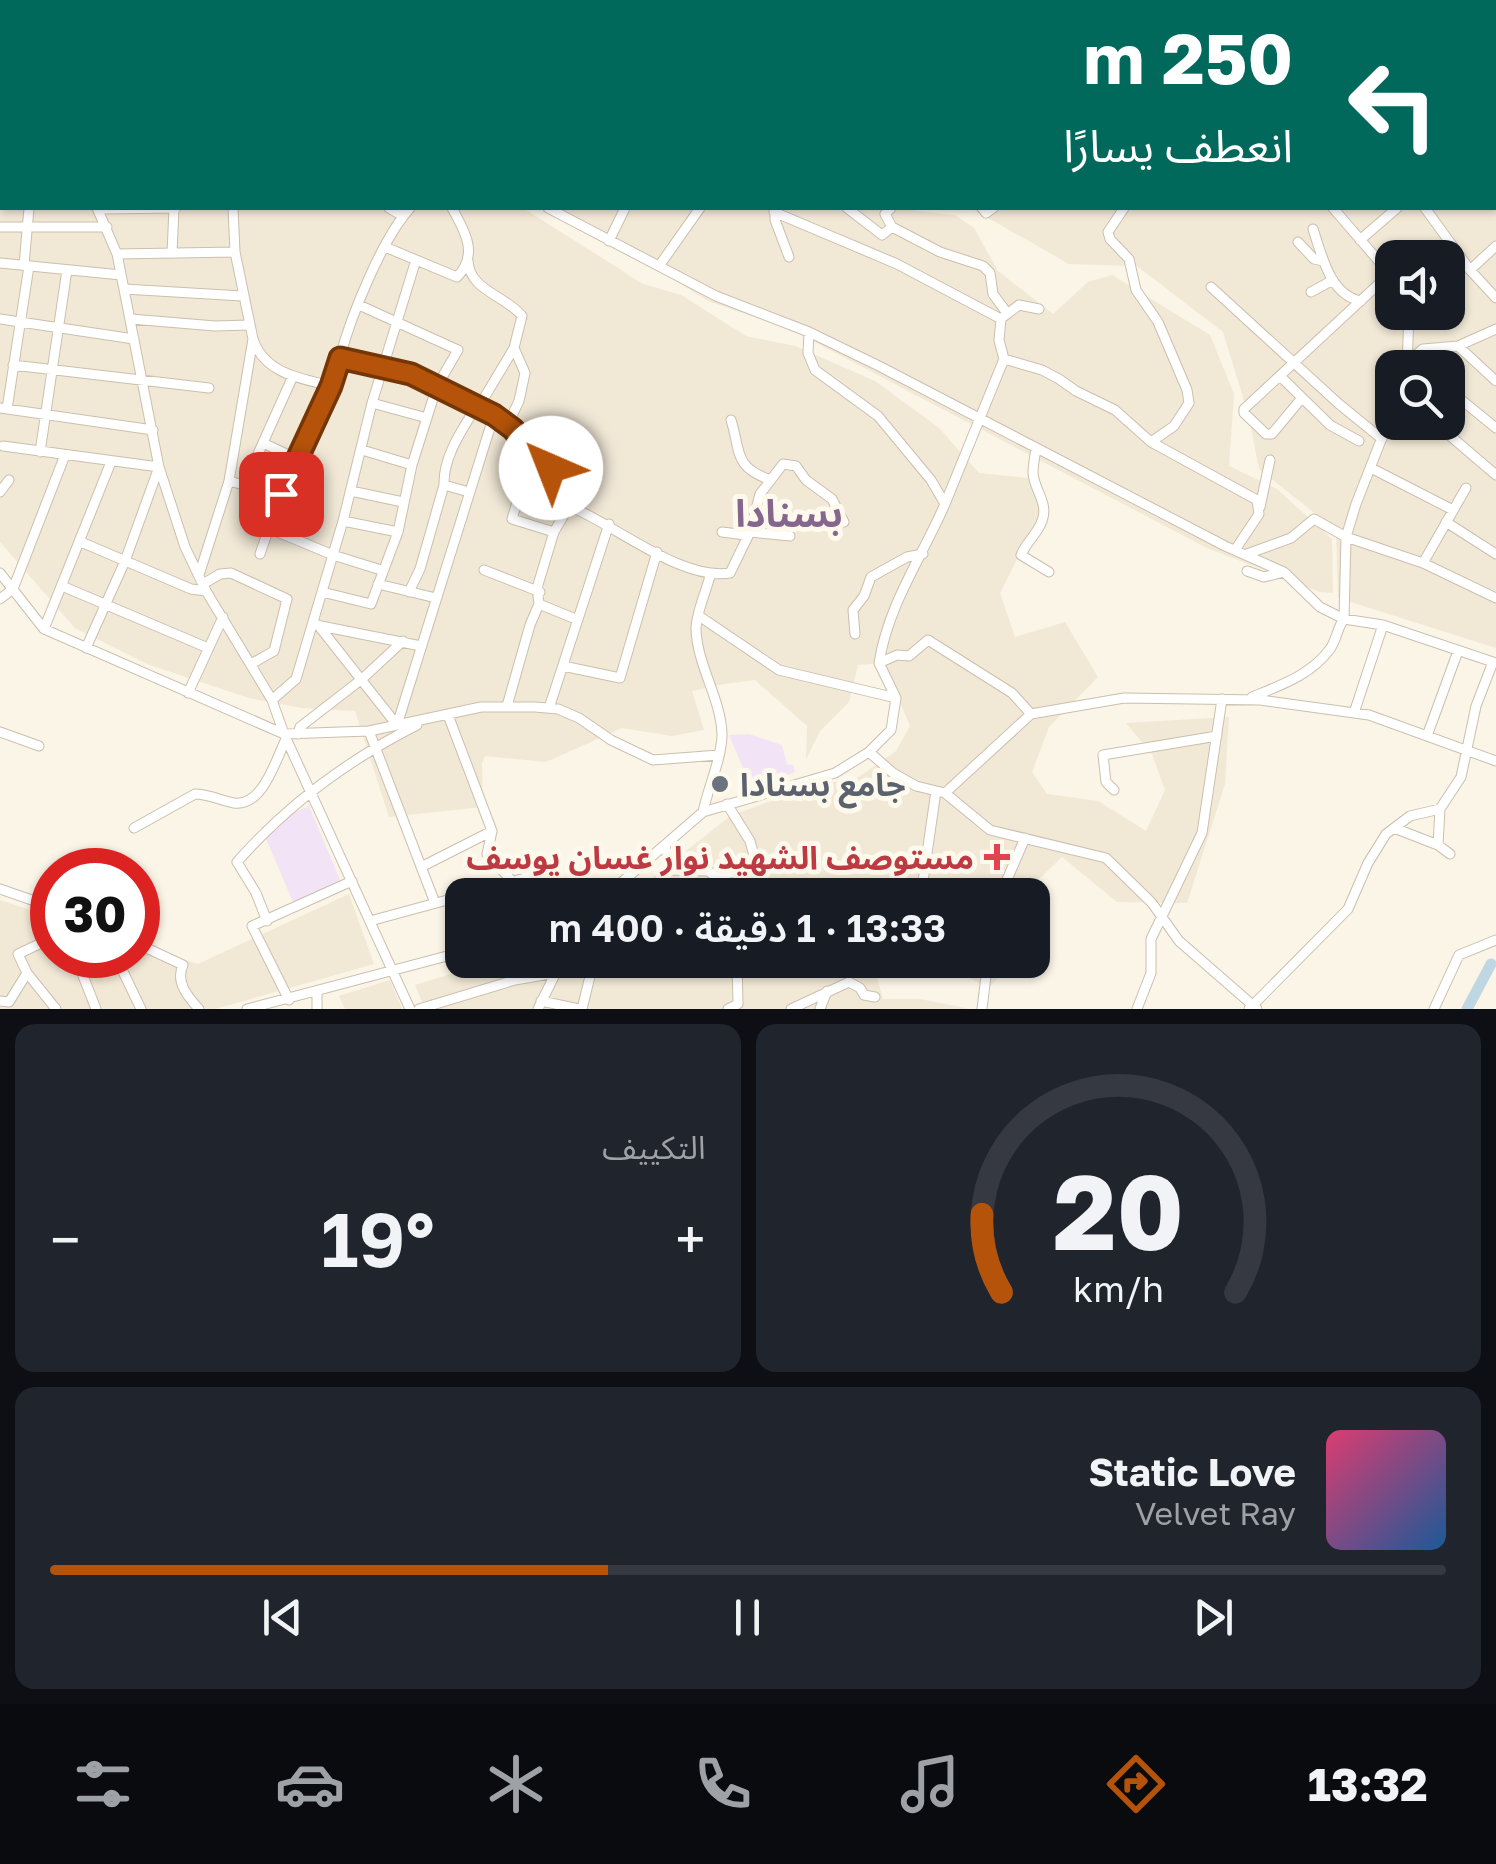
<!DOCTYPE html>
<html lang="ar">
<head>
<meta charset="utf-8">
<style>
  :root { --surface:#171b24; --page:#20242c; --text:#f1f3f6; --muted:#9ea1a6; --line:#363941; --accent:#b45309 }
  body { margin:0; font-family:"Golos Text","Noto Sans Arabic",sans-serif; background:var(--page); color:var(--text); direction:rtl; height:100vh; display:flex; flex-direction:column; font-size:38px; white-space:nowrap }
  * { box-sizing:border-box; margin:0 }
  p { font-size:32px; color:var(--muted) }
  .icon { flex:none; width:55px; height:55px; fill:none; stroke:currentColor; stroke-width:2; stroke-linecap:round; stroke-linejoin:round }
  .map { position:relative; height:1009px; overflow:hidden; direction:ltr }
  .details { display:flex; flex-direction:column; gap:15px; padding:15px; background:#0d0f14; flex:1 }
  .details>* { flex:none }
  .guide { position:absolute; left:0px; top:0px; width:1498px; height:210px; box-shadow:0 2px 8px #0004; direction:rtl; background:#00695c; color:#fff; overflow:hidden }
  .buttons { position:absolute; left:1375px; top:240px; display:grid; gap:20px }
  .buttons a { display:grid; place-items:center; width:90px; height:90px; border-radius:20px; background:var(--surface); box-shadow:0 2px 8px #0004; font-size:50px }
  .speed { position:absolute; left:30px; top:848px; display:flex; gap:20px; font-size:50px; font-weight:700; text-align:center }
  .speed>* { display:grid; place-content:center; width:130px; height:130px; border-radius:50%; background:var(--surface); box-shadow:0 2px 8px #0004; line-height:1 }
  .speed .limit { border:15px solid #d22; background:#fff; color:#111 }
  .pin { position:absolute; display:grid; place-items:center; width:85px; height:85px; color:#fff; margin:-42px; border-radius:20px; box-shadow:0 5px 15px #0006 }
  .me { position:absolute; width:110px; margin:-55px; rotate:316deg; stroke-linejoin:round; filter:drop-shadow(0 0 8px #0008) }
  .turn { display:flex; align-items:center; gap:35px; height:210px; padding:0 40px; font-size:45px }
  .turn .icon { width:130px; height:130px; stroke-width:2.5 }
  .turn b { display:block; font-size:70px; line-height:85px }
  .big { font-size:75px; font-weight:600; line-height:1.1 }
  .details .widget { flex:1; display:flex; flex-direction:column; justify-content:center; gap:15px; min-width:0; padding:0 35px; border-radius:20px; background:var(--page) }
  .details .dial { align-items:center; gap:0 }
  .dial svg { height:260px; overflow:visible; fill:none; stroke:var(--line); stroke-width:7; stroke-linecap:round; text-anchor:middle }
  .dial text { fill:var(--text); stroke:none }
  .song { display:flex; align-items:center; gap:30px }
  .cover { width:120px; height:120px; border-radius:15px; background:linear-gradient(135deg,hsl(340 70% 55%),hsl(210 70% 35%)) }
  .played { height:10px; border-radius:5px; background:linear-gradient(90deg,var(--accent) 40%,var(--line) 40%) }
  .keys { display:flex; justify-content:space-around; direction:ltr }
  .heat { display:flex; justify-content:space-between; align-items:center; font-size:55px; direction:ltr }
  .details .tiles { flex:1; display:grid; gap:15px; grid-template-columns:1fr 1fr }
  .widget:last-child { grid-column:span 2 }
  .trip { position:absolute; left:445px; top:878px; width:605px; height:100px; border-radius:20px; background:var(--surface); box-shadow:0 2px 8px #0004; font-weight:600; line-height:100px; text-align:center; direction:rtl }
  .tab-bar { display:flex; height:160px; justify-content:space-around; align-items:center; background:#090b0e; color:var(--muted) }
  .tab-bar .icon { width:70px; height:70px }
  .tab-bar .selected { color:var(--accent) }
  .tab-bar b { font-size:45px; color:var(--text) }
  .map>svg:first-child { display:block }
  .residential { fill:#f1e8d6; fill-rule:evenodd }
  .education { fill:#f2e4f6 }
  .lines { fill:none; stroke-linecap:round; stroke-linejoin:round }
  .river { stroke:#bed7e2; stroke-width:11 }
  .minor-casing { stroke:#cbbfae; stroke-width:11 }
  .major-casing { stroke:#d7d2cd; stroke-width:12 }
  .minor { stroke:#fff; stroke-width:9 }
  .major { stroke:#f2e1a6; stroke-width:10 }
  .route-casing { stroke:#753606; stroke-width:25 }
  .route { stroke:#b45309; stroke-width:18 }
  .worship-dot { fill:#6b7280; stroke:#fdf9ed; stroke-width:4 }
  .health-dot { fill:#e0444e; stroke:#fdf9ed; stroke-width:4 }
  .labels { text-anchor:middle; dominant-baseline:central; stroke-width:10; stroke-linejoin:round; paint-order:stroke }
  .worship-label { font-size:32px; font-weight:bold; fill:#5b616d; stroke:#fdf9ed; text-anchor:start }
  .health-label { font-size:32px; font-weight:bold; fill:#be3a42; stroke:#fdf9ed; text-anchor:end }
  .quarter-label { font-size:38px; font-weight:bold; fill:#86668d; stroke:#fdf9ed }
</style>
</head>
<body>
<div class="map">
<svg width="1496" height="1009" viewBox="0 0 1496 1009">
  <rect width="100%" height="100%" fill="#faf5e7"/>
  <path class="residential" d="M 824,0 L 1496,0 L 1496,648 L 1338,598 L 1336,530 L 1259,469 L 1249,417 L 1223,332 L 1137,266 L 1069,264 L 974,210 L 940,208 L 1495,208 L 1495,2 ZM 1392,258 L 1448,258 L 1448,312 L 1392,312 ZM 1392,368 L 1448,368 L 1448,422 L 1392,422 Z
    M 0,28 L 2,208 L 523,208 L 643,284 L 681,295 L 746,336 L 795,346 L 875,381 L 939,428 L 979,473 L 1039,479 L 1040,530 L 1016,561 L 1000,593 L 1015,637 L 1065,622 L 1098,677 L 1049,727 L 1032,772 L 1047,794 L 1098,801 L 1146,831 L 1165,790 L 1152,754 L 1126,723 L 1229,717 L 1225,784 L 1187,903 L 1117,902 L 1062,857 L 1022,895 L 631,895 L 730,816 L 812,786 L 857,778 L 896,751 L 910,726 L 883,663 L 858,665 L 849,702 L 820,731 L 806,759 L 807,726 L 755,680 L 724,684 L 692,691 L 704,730 L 672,736 L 622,728 L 546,762 L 485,756 L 482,763 L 483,807 L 389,817 L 355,711 L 302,708 L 249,698 L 147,664 L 75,628 L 0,542 Z
    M 557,208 L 892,208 L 955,215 L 974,228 L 998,271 L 1053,314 L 1088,282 L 1112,275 L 1210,335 L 1234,394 L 1229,466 L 1277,489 L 1332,539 L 1333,593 L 1320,592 L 1207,548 L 794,331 L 708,301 Z
    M 349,894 L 374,964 L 215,1009 L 0,1009 L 0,900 L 52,917 L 52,955 L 138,955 L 138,945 L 198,964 Z
    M 496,960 L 872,960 L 883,999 L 920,999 L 970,1009 L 425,1009 L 415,985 Z
    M 937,960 L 1018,960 L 988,988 Z
    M 390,980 L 402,1009 L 345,1009 L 339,996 Z"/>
  <path class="education" d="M 749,734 L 782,745 L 787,764 L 793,765 L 795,772 L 752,789 L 729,735 Z
    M 309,806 L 341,882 L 293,902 L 261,827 Z"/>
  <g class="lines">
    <path class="river" d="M 1467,1009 L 1491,964"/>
    <defs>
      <path id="minor" d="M 6,0 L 7,2
        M 379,0 L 380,2
        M 520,0 L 520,2
        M 591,0 L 596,2
        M 621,0 L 626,2
        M 710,0 L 711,2
        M 812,0 L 813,2
        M 870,0 L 873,2
        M 1026,0 L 1029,2
        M 1318,0 L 1323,2
        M 1408,0 L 1412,2
        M 458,2 L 459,0
        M 660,2 L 662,0
        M 753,2 L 772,0
        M 841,2 L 844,0
        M 902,2 L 905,0
        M 998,2 L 999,0
        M 1260,2 L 1264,0
        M 1427,2 L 1429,0
        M 1495,31 L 1496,30
        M 1495,89 L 1496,90
        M 0,95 L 2,94
        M 1495,129 L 1496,130
        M 0,174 L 2,175
        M 97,208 L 117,254 L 159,467 L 185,547 L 206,591 L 272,700 L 284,734 L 410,1009
        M 389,208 L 403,216
        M 548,208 L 716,296 L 809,332 L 879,366 L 1225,546 L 1284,572 L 1320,607 L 1344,619 L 1383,625 L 1496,663
        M 847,208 L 882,235 L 892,227
        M 891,208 L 885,214 L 892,227 L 940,252 L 983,266 L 990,273 L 993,294 L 1007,313
        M 982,208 L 986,213 L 993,208
        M 1124,208 L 1108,232 L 1110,239 L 1129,259 L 1136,290 L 1158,322 L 1187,390 L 1189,403 L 1174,426 L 1151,442
        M 1333,208 L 1383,266 L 1383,280
        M 1425,208 L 1470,270 L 1496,298
        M 98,209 L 176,208
        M 775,210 L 775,220 L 789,257
        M 774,212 L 897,264 L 1001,319 L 999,340 L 1004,359 L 945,504
        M 0,227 L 107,227
        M 1313,229 C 1322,256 1330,295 1361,301
        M 1360,240 L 1397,208
        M 609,241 L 625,208
        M 1298,242 L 1314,259 L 1323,261
        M 385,247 L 457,277 C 479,255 465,231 452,208
        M 172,253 L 174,208
        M 117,254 L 235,252
        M 468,261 C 470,291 505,295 522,316 L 514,348 L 525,373 L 519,401 L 510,420 L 513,429
        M 0,263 L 121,275
        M 24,265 L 29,208
        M 659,266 L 700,208
        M 1470,270 L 1496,246
        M 1448,276 L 1463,261
        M 1211,287 L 1339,404 L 1382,439
        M 124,289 L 242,296
        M 1311,292 L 1333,280
        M 1003,317 L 1019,305 L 1039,309
        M 0,319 L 134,339
        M 131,319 L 215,326 L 249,325
        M 809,332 L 808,353 L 815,370 L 878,416 L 931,480 L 945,504 C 922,557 888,605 879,663
        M 253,339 C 264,373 299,378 331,386 L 340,357 L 411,373 L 494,415 L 513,429 L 532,453 L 570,485 L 569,506 C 616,525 681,581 730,573 L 750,532 L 790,536
        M 1458,346 L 1496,381
        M 340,357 C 351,316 382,239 410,208
        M 1004,359 L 1042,370 L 1059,379 L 1076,391 L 1115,410 L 1151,442 L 1257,500 L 1259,514 L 1235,550
        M 1409,361 L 1423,349 L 1458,346 L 1496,329
        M 13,365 L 209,388
        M 1407,368 L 1409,312
        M 1280,376 L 1330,425 L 1359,441
        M 1448,389 L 1496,428
        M 1301,399 L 1272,434 L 1266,434 L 1244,413 L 1244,409 L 1383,280
        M 372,403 L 427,418
        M 0,408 L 153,430
        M 478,408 L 514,348
        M 7,409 L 29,266
        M 731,420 C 741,452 733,467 771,480
        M 1434,422 L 1496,475
        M 263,443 L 297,459 L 314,471 L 303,497 L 297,500 L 281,494
        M 3,446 L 159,467 L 125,561 L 86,648
        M 1036,448 C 1035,456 1033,465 1033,473 C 1034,490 1049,503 1042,521 C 1038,533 1025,544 1021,555 L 1049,572
        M 362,450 L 412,465
        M 40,452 L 67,270
        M 532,453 L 512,519 L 554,532
        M 1371,468 L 1453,510
        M 229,481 L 244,485 L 293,376
        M 244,485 L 279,499
        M 351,491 L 403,502
        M 0,492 L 9,480
        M 469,492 L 444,485 C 443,457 462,430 476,407
        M 1260,507 L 1270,460
        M 343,521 L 398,532
        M 1446,522 L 1496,554
        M 268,528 L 333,555 L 381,570
        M 722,532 L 746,535 L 750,532 L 760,494 L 783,464 L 796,466 L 806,480 L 832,499 L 844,522
        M 81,542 L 191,589 L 206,591
        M 260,554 L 279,499 L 331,386
        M 1247,554 L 1291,538 L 1314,519 L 1346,537 L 1423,563 L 1496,598
        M 1423,563 L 1466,488
        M 484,570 L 540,592
        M 1247,571 L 1264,577 L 1284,572
        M 0,573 L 44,629 L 284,734 L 369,731 L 481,707 L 535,707 L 558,709 L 579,718 L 611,740 L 653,760 L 719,755
        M 199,575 L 229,481 L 253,339 L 235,252 L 233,208
        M 203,584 L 220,574 L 231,573 L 287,599 L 274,651 L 251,664
        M 378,584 L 436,598
        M 62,586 L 208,648
        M 322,592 L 371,604 L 398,532 L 412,465 L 437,386 L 458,350 L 359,305
        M 409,592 L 420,569 L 444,485
        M 0,599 L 13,589 L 65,455
        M 539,604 L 578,620
        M 699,616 L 779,670 L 896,698
        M 316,625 L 421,646
        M 318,625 L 397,725
        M 44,629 L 111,462
        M 855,634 L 853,610 L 864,596 L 871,577 L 907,557 L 923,554
        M 563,666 L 620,678 L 657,552
        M 188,693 L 223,617
        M 1252,697 C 1281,685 1311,675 1330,649 C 1337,639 1337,628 1344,619 L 1346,537 L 1356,504 L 1392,412
        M 272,700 L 296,679 L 343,521 L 372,403 L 415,263
        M 507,706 L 530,625 L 539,604 L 537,588 L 554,532 L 569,506
        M 549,708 L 609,524
        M 1354,713 L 1383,625
        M 397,725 L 494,415
        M 369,731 L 435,903
        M 0,732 L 39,746
        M 298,734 L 300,727 L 362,679 L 403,641
        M 1427,736 L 1458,651
        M 869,752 L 893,773 L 916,786 L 945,793 L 990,830 L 1106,858 L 1152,903 L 1179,941 L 1257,1009
        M 1114,790 L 1106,782 L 1103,755 L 1217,736
        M 945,793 L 1031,714 L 1124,698 L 1260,700 L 1369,715 L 1496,761
        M 727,804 L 750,841 L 765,895
        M 703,812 C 708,787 721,761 722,736 C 722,700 697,666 696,629 C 696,613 706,592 710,576
        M 134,828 L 195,794 C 209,794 221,801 234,803 C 263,807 276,759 286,739
        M 1394,828 L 1438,845 L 1440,809
        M 492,831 L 487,854 L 513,882
        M 665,845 L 671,870 L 708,871 L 715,876 L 757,868
        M 1438,845 L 1450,854
        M 421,867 L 492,831 L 448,715
        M 501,885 L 525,878 L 539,868 L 565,887 L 587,889 L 596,895
        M 0,889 L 52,907
        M 466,895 L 501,885 L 504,895
        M 607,895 L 703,812 L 835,773 L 869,752 L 891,730 L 896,698 L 879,663 L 897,655 L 909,656 L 928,640 L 1012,693 L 1031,714
        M 833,895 L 839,894
        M 921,895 L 936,791
        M 994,895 L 1006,882 L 1025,838
        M 267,921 L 256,893 L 237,862 C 288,804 348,760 417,725
        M 370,921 L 462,896
        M 138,944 L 183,965 C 175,982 188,997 199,1009
        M 75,955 L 96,1009
        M 115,955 L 141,1009
        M 980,960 L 986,976 L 982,1009
        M 78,964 L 91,955
        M 27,973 L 18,954 L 52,938
        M 317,992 L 317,1009
        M 289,1000 L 252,926 L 352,881
        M 0,1001 L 9,1002 L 27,973 L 56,1009
        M 541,1001 L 579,1009
        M 247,1009 L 462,952
        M 419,1009 L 515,980 L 555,973
        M 538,1009 L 562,960
        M 582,1009 L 594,960
        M 728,1009 L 738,1004 L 737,960
        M 791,1009 L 849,982 L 860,988 L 864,995 L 875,997
        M 820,1009 L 827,991
        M 1137,1009 L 1151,973 L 1151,939 L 1202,833 L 1222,699
        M 1249,1009 L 1348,909 L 1368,863 L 1386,834 L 1410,816 L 1440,809 L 1461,777 L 1476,706 L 1493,662
        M 1434,1009 L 1459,955 L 1496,940"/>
      <path id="major" d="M 120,0 L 126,2
        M 166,0 L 171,2
        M 535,2 L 537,0
        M 560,2 L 562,0"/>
    </defs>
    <use href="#minor" class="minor-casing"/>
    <use href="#major" class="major-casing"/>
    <use href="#minor" class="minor"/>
    <use href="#major" class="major"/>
  </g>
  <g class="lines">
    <defs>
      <path id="route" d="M 281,494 L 331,386 L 340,358 L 411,374 L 494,415 L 513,429 L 532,452 L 551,468"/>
    </defs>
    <use href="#route" class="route-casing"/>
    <use href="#route" class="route"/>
  </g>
  <circle class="worship-dot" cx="720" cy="784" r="10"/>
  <path class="health-dot" d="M992 842h10v10h10v10h-10v10h-10v-10h-10v-10h10z"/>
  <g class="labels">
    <g class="worship-label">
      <text x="740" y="784">جامع بسنادا</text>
    </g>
    <g class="health-label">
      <text x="974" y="857">مستوصف الشهيد نوار غسان يوسف</text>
    </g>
    <g class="quarter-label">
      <text x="789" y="512">بسنادا</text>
    </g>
  </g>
</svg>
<div class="buttons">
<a><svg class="icon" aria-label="sound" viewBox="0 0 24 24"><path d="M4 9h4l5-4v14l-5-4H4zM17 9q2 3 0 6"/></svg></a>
<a><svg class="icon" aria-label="search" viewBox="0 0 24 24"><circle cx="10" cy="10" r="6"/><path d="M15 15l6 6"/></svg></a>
</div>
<div class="speed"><div class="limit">30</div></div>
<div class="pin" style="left:281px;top:494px;background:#d93025"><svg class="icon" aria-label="arrive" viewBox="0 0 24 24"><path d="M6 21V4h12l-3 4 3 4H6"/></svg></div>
<svg class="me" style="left:551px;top:468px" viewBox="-20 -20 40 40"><circle r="19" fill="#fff"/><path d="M0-13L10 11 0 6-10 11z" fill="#b45309"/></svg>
<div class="trip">13:33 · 1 دقيقة · 400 m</div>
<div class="guide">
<div class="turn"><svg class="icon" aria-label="left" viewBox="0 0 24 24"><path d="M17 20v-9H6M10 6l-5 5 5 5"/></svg><div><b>250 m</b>انعطف يسارًا</div></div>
</div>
</div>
<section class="details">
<div class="tiles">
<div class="widget dial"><svg viewBox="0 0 100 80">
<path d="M14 69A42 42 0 1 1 86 69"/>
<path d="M14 69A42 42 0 0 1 8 45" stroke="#b45309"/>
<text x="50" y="56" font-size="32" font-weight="700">20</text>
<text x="50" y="72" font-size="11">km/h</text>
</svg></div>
<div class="widget"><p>التكييف</p>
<div class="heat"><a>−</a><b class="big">19°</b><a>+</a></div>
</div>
<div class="widget">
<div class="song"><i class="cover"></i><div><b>Static Love</b><p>Velvet Ray</p></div></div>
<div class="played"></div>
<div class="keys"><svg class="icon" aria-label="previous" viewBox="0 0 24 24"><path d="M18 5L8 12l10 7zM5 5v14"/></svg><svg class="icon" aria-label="pause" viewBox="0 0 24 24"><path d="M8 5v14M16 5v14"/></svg><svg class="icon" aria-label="next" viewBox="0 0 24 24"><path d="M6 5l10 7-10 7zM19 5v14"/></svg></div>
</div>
</div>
</section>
<nav class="tab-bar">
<b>13:32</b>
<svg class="icon selected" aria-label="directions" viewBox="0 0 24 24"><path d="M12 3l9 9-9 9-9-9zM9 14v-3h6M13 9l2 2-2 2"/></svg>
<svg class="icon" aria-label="music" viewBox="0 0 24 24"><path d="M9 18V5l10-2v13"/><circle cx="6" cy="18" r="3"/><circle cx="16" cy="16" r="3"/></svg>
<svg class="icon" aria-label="phone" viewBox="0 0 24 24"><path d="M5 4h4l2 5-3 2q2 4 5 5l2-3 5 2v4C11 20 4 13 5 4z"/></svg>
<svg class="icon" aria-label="climate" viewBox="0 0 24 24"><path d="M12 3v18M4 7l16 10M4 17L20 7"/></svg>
<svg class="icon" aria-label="car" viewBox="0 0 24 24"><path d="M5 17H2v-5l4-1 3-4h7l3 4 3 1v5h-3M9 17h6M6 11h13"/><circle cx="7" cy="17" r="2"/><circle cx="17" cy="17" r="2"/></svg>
<svg class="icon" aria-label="filters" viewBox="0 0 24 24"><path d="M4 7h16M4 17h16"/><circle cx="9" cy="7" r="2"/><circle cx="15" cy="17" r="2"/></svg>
</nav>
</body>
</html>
